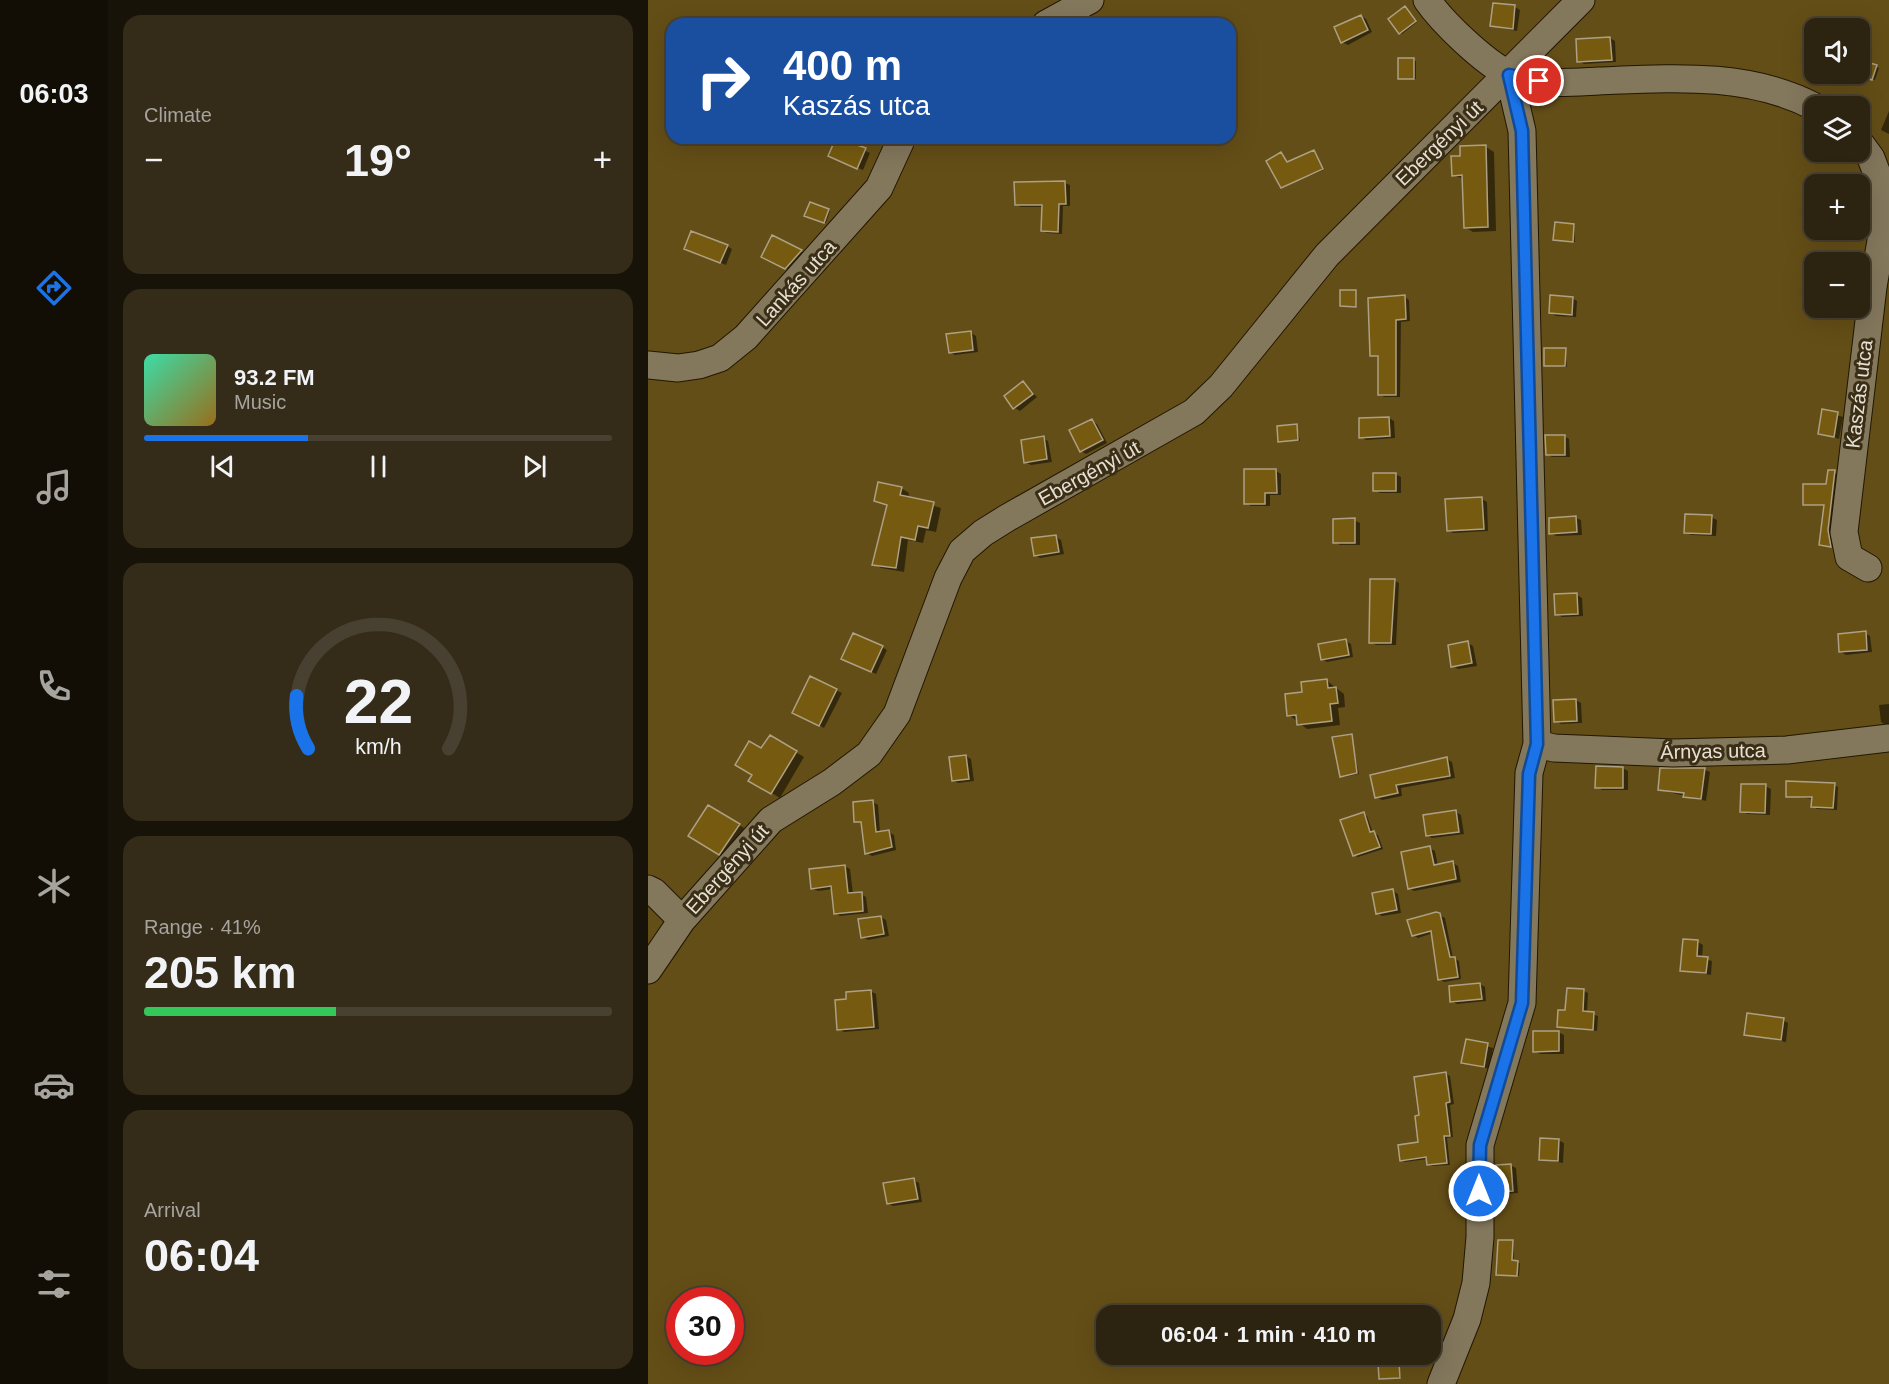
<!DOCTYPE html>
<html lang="en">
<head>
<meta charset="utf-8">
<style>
  :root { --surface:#2c2310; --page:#342b19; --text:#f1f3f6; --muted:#a6a49f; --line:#484030; --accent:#1a73e8 }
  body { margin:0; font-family:Arial,sans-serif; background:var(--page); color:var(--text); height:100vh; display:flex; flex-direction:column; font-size:22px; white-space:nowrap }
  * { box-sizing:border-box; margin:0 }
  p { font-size:20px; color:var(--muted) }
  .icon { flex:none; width:33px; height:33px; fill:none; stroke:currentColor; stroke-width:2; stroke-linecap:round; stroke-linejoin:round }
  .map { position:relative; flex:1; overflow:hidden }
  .drawer { display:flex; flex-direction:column; gap:15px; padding:15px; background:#181309; width:540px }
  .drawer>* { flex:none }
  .top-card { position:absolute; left:18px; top:18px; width:570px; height:126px; border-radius:18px; box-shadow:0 6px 24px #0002,0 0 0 2px var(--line); background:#1a4fa0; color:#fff; overflow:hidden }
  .buttons { position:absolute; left:1156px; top:18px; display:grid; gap:12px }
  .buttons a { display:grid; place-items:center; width:66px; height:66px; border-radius:12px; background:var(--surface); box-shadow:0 6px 24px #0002,0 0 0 2px var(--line); font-size:30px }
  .speed { position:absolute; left:18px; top:1287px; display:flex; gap:12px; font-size:30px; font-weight:700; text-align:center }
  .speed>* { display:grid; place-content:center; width:78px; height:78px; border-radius:50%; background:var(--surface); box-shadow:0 6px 24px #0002,0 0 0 2px var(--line); line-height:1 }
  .speed .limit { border:9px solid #d22; background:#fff; color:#111 }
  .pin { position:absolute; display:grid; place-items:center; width:51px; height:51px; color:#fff; margin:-26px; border:3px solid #fff; border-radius:50%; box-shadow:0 2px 6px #0007 }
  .me { position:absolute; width:66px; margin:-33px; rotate:0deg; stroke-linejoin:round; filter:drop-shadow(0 0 4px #0008) }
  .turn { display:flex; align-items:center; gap:21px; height:126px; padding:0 18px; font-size:27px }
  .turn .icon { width:78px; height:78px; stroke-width:2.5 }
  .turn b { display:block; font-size:42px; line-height:51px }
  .big { font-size:45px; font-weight:700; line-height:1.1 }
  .drawer .card { flex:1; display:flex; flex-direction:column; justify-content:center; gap:9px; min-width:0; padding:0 21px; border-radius:18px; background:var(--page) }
  .drawer .dial { align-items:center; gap:0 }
  .dial svg { height:156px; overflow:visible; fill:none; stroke:var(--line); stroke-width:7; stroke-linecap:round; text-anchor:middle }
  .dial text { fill:var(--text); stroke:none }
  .song { display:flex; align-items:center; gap:18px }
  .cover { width:72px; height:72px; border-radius:9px; background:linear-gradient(135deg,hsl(160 70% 55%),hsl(40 70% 35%)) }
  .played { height:6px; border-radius:3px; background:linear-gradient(90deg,var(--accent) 35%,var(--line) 35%) }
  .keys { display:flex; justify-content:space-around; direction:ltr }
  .heat { display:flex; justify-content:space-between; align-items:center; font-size:33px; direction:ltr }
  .charge { height:9px; border-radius:4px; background:linear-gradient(90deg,#34c759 41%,var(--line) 0) }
  .trip { position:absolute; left:448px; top:1305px; width:345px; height:60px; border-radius:18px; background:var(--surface); box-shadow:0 6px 24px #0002,0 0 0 2px var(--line); font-weight:700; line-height:60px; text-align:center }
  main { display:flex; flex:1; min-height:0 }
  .menu { display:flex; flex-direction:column; width:108px; justify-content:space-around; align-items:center; background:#120e06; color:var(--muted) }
  .menu .icon { width:42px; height:42px }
  .menu .current { color:var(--accent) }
  .menu b { font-size:27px; color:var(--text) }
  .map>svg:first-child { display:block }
  .green { fill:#644e17; fill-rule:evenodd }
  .shadow { fill:#0007 }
  .building { fill:#755a0f; stroke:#ada084; stroke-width:1.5 }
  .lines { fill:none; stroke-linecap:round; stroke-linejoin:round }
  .minor-casing { stroke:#211701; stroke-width:29 }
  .minor { stroke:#83775c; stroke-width:27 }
  .route-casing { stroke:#114b97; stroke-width:15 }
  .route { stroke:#1a73e8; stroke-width:10 }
  .labels { text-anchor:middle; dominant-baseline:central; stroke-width:6; stroke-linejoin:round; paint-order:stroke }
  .street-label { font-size:20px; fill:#e7e0d2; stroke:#3a2f16 }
</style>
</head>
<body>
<main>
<nav class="menu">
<b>06:03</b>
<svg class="icon current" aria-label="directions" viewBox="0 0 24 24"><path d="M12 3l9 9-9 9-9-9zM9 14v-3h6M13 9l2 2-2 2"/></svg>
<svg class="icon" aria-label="music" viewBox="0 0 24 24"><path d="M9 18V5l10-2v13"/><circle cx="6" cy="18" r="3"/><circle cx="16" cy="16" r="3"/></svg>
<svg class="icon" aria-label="phone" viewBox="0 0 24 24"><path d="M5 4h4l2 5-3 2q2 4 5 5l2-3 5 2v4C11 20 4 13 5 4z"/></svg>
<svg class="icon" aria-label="climate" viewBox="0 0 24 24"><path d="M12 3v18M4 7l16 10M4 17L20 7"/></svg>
<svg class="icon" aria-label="car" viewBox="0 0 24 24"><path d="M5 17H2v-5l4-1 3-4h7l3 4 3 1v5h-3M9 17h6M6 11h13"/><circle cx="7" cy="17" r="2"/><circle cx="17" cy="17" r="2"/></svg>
<svg class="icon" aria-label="filters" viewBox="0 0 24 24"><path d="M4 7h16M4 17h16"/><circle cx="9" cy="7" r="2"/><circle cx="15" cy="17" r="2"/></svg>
</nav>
<section class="drawer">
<div class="card"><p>Climate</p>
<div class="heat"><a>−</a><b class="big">19°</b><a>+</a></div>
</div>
<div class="card">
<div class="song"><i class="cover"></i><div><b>93.2 FM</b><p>Music</p></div></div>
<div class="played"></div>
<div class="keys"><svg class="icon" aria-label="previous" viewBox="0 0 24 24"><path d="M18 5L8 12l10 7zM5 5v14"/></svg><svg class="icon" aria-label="pause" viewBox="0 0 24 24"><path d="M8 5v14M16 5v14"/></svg><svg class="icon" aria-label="next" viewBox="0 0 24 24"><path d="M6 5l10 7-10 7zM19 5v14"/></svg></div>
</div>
<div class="card dial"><svg viewBox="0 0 100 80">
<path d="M14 69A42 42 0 1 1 86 69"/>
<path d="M14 69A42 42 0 0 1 8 42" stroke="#1a73e8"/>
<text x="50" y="56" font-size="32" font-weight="700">22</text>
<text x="50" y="72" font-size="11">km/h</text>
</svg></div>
<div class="card"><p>Range · 41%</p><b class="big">205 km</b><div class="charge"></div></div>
<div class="card"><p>Arrival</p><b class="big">06:04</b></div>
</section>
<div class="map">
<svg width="1241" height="1384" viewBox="0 0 1241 1384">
  <rect width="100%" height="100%" fill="#3a2f16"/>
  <path class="green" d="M 0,0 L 1241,0 L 1241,1384 L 0,1384 ZM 24,24 L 582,24 L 582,138 L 24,138 ZM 1167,28 L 1212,28 L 1212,74 L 1167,74 ZM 1167,106 L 1212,106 L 1212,152 L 1167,152 ZM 1167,184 L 1212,184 L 1212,230 L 1167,230 ZM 1167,262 L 1212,262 L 1212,308 L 1167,308 ZM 32,1300 L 82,1300 L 82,1352 L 32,1352 ZM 459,1316 L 783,1316 L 783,1354 L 459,1354 Z"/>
  <path class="shadow" d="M 867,7 L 872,10 L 869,31 L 844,26 Z
    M 757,8 L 769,22 L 754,34 L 752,32 Z
    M 713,16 L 718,19 L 724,32 L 700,45 L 694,42 Z
    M 962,38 L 967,41 L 968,62 L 936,64 L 930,61 Z
    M 751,60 L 768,61 L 768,79 L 753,79 Z
    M 1212,61 L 1231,68 L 1227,80 L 1208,74 L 1212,74 Z
    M 1241,111 L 1241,134 L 1233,130 Z
    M 189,138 L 222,153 L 215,170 L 182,156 Z
    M 838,147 L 846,152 L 848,231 L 825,232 L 817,227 L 816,179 L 805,175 L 814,157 Z
    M 666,151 L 676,170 L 634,187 L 633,154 L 640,164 Z
    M 417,183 L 422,185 L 422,206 L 415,206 L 414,234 L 399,233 L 395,231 L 396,207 L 373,207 L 368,205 Z
    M 180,210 L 182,211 L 178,223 L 160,216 Z
    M 926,225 L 927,242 L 907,239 Z
    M 125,237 L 158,254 L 143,271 L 120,260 Z
    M 79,246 L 84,249 L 78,265 L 43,251 Z
    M 708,292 L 709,307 L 693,306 Z
    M 757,297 L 761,300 L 762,321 L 753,322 L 752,397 L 736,397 L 731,394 L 731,358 L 724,355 Z
    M 924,298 L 929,301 L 928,317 L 908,316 L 903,313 Z
    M 323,333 L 328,336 L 330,352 L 307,355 L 302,352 Z
    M 917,350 L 919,367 L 897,365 Z
    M 375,383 L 389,397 L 372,411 L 367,408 Z
    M 1175,411 L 1195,417 L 1191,439 L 1171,433 Z
    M 741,418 L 746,421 L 747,438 L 718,440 L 713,437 Z
    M 444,421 L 449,424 L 459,443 L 438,454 L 433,451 Z
    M 649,426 L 652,441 L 632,441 Z
    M 916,436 L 921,439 L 922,457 L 904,457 L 899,454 Z
    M 395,438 L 400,441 L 404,462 L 383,465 L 377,462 Z
    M 628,471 L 633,474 L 633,495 L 622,495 L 622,506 L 603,506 L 598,503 Z
    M 1181,472 L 1191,474 L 1186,548 L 1172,545 L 1177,506 L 1157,504 L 1180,485 Z
    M 747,474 L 753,477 L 753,493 L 732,493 L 727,490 Z
    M 253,488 L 261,493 L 260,498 L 293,508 L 288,532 L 278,530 L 275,543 L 260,540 L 256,572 L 233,568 L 226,564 L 241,506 L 228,501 Z
    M 834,499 L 839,502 L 840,531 L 805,533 L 800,530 Z
    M 1063,517 L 1069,520 L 1068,536 L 1043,535 L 1037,532 Z
    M 928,518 L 933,520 L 934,535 L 908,536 L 903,533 L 902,519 Z
    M 706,520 L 712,523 L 712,545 L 692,545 L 687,542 Z
    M 408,537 L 413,540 L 416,554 L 392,558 L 387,555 Z
    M 746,580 L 751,583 L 748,645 L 728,645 L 722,642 Z
    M 929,595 L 934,598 L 935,616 L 914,617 L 909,614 Z
    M 1217,633 L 1222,636 L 1224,652 L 1198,655 L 1193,652 Z
    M 698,641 L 703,644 L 705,657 L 679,662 L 674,659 Z
    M 820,643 L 825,646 L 829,666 L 810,669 L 805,666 Z
    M 234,647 L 239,650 L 228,674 L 200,661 Z
    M 163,678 L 194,693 L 176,728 L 146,712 Z
    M 678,680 L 696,694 L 697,707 L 690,708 L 692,725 L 659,729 L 641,715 Z
    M 928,700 L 933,703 L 934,723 L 913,724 L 908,721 Z
    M 1241,704 L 1241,725 L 1238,725 L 1233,722 L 1231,705 Z
    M 703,736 L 711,774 L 696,777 L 694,776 Z
    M 122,737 L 156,757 L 132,798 L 102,780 Z
    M 318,756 L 323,759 L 326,781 L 310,783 L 305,780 Z
    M 799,759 L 804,762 L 807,778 L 753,788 L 754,796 L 734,800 L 728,797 L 724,776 Z
    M 975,768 L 980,771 L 980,790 L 954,790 L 949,787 Z
    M 1056,769 L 1062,772 L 1058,801 L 1012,790 Z
    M 1186,785 L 1190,787 L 1189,810 L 1169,809 L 1165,806 L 1165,799 L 1139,796 Z
    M 1117,786 L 1123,789 L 1122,815 L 1099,814 L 1094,811 Z
    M 225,802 L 230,805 L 232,833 L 241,832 L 246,835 L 248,850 L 224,856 L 219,853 L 215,824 L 208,821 Z
    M 60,807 L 96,828 L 77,857 L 42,836 Z
    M 808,812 L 813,815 L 816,834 L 784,838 L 779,835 Z
    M 715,814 L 719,816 L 725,833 L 730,835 L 735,849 L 710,857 L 706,855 Z
    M 782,848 L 787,851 L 790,866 L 805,863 L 810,866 L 813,882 L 766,891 L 761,888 Z
    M 196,866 L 202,869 L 205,894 L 213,894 L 218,897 L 220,913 L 192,916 L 187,913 L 185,889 L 170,891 L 164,888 Z
    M 745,891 L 750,894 L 753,913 L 734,916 L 729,913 Z
    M 792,915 L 797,918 L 805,958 L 811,961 L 813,979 L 796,982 L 792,979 L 785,933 L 770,938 L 765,935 Z
    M 233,917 L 238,920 L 241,936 L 220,940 L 215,937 Z
    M 1050,942 L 1055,945 L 1054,958 L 1064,961 L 1063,975 L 1034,970 Z
    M 832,984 L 837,987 L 838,1001 L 809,1004 L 804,1001 Z
    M 222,991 L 228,994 L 231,1029 L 196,1032 L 191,1029 L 200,1001 Z
    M 936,991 L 940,993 L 939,1013 L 950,1016 L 949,1031 L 910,1026 Z
    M 1135,1020 L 1140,1023 L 1138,1042 L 1097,1034 Z
    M 910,1032 L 916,1035 L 916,1054 L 892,1054 L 887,1051 Z
    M 819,1041 L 845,1048 L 841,1069 L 815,1062 Z
    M 798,1074 L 802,1076 L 806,1104 L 802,1105 L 805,1137 L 799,1138 L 802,1165 L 784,1166 L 780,1164 L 780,1159 L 757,1162 L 753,1160 L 772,1143 L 773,1117 Z
    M 910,1140 L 916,1143 L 915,1163 L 893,1159 Z
    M 862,1165 L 868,1168 L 870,1193 L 854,1194 L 849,1191 Z
    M 266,1180 L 271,1183 L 274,1202 L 245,1206 L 240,1203 Z
    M 865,1242 L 866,1262 L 872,1263 L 871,1276 L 851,1275 Z
    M 750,1363 L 753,1378 L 733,1378 Z"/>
  <path class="building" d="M 845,3 L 867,5 L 865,29 L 842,26 Z
    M 757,6 L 768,21 L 751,34 L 740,19 Z
    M 713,15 L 720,30 L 693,43 L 686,27 Z
    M 962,37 L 964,60 L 929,62 L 928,39 Z
    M 750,58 L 766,58 L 766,79 L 750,79 Z
    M 1212,60 L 1229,65 L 1224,80 L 1212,76 Z
    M 188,138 L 218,148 L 209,169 L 180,156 Z
    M 838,145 L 840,227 L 816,228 L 814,175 L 804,176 L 803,156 L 812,156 L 812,146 Z
    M 666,150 L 675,169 L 633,188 L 618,161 L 633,152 L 639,162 Z
    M 417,181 L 418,204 L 411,204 L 410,232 L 393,231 L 394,205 L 367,205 L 366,182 Z
    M 162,202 L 181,209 L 176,223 L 156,216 Z
    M 907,222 L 926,224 L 925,242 L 905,240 Z
    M 43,231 L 80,245 L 72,263 L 36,249 Z
    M 124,235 L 154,250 L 137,269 L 113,257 Z
    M 692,290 L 708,290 L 708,307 L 692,306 Z
    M 757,295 L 758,319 L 748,320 L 748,395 L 730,395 L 730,356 L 722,356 L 720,298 Z
    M 902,295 L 925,297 L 924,315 L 901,313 Z
    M 323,331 L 325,350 L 301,353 L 298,334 Z
    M 896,348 L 918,348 L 917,366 L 896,366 Z
    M 375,381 L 385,394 L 365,409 L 356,396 Z
    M 1174,409 L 1190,412 L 1186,437 L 1170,434 Z
    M 741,417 L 742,436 L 711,438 L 711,418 Z
    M 444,419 L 455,440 L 432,452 L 421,430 Z
    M 649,424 L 650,440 L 630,442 L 629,426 Z
    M 897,435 L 917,435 L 917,455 L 898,455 Z
    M 396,436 L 399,459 L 376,463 L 373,440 Z
    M 596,469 L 628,469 L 629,493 L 617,493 L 617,504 L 596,504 Z
    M 1180,470 L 1187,470 L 1180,530 L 1183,547 L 1171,545 L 1176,505 L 1155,505 L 1155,484 L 1178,484 Z
    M 725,473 L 748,473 L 748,491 L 725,491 Z
    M 230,482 L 254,487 L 252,495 L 286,502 L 280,528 L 270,526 L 267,540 L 253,537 L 248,568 L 224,565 L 239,505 L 226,501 Z
    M 834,497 L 836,529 L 799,531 L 797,499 Z
    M 1037,514 L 1064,515 L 1063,534 L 1036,533 Z
    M 928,516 L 929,532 L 901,534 L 901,518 Z
    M 707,518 L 707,543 L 685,543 L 685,519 Z
    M 408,535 L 411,552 L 386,556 L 383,538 Z
    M 722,579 L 747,579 L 743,643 L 721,643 Z
    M 929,593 L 930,614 L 907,615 L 906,594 Z
    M 1218,631 L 1219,650 L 1191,652 L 1190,634 Z
    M 205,633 L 235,646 L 223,672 L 193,659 Z
    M 698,639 L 701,655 L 673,660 L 670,644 Z
    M 820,641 L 824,663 L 803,667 L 800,645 Z
    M 162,676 L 189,689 L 171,726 L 144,713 Z
    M 679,679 L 680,688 L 688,687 L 690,703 L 682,704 L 684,721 L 649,725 L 648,715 L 639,716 L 637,694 L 654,692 L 653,682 Z
    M 928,699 L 929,721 L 906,722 L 905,700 Z
    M 704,734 L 709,773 L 692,777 L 684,737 Z
    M 122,735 L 149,751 L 123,794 L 100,781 L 104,775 L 87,765 L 101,741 L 113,748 Z
    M 318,755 L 321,779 L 304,781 L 301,757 Z
    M 799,757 L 802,776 L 748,785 L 750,793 L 727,798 L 722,775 Z
    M 948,766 L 975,767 L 975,788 L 947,788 Z
    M 1012,768 L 1057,768 L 1053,799 L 1035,797 L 1036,793 L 1010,790 Z
    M 1138,781 L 1187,783 L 1185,808 L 1163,807 L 1164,797 L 1138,797 Z
    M 1093,784 L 1118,784 L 1117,813 L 1092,812 Z
    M 225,800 L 228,832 L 241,830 L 244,847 L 217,854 L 213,822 L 206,822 L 205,802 Z
    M 60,805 L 92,824 L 71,855 L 40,836 Z
    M 808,810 L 811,832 L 778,836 L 775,815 Z
    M 716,812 L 722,832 L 726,831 L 732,847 L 705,856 L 692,820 Z
    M 782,846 L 786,865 L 805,861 L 808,879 L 760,889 L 753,852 Z
    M 197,865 L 200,893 L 214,892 L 215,911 L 186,914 L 183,886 L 163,889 L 161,869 Z
    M 745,889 L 749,910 L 728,914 L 724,893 Z
    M 788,912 L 792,913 L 802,957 L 807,957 L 810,977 L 790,980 L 783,931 L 764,936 L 759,920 Z
    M 233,916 L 236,934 L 213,938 L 210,919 Z
    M 1035,939 L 1050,940 L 1049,956 L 1060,957 L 1058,973 L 1032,971 Z
    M 832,983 L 834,999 L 802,1002 L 801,986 Z
    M 919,988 L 936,989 L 935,1011 L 946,1012 L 945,1030 L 909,1027 L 910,1010 L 917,1010 Z
    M 223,990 L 226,1027 L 189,1030 L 187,1000 L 198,999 L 198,992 Z
    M 1099,1013 L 1136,1018 L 1133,1040 L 1096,1035 Z
    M 885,1031 L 911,1031 L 911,1051 L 885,1052 Z
    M 818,1039 L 840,1043 L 836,1067 L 813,1063 Z
    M 798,1072 L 802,1102 L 798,1103 L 802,1136 L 796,1136 L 799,1163 L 779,1165 L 778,1157 L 752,1161 L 750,1145 L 770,1142 L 767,1116 L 771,1115 L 766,1077 Z
    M 892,1138 L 911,1139 L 910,1161 L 891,1160 Z
    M 863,1164 L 865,1191 L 848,1192 L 848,1165 Z
    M 266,1178 L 270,1199 L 239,1204 L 235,1183 Z
    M 850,1240 L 865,1240 L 864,1260 L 870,1261 L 869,1276 L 848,1275 Z
    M 751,1362 L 752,1378 L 731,1379 L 730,1363 Z"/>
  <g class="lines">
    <defs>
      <path id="minor" d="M 779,0 C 795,23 835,61 860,74 C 882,86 926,82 951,81 C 1024,78 1101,72 1167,107
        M 398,24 L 442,0
        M 1212,143 L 1223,158 L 1233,184 L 1235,229 L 1225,287 L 1196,532 L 1201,557 L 1220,568
        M 0,365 L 30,368 L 51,365 L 72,358 L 98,337 L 231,188 L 254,138
        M 889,744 L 906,748 L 1025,753 L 1139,750 L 1241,738
        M 0,889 L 6,892 L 34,920
        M 0,970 L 34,920 L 123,820 L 184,782 L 221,754 L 249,714 L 300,578 L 314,551 L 335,533 L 359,518 L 546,412 L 573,386 L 679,255 L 933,0
        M 793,1384 L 819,1319 L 828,1283 L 832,1237 L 832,1145 L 874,1003 L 881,773 L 889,744 L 874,131 L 861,75"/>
    </defs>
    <use href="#minor" class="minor-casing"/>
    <use href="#minor" class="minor"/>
  </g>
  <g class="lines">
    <defs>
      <path id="route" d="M 831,1191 L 832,1145 L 874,1003 L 881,774 L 889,744 L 874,131 L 861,75 L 891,81"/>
    </defs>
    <use href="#route" class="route-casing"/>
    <use href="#route" class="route"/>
  </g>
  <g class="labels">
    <g class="street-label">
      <text transform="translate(791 143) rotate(-44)">Ebergényi út</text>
      <text transform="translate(148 283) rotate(-48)">Lankás utca</text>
      <text transform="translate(1211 394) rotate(-83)">Kaszás utca</text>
      <text transform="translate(441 473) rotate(-29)">Ebergényi út</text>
      <text transform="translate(1065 751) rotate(-1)">Árnyas utca</text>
      <text transform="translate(79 869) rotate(-48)">Ebergényi út</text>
    </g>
  </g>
</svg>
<div class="buttons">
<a><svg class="icon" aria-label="sound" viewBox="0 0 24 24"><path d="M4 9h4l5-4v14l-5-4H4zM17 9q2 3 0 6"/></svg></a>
<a><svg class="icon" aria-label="layers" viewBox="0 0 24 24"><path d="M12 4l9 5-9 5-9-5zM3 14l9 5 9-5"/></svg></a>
<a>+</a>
<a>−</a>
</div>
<div class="speed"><div class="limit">30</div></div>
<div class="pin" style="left:891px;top:81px;background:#d93025"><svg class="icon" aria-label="arrive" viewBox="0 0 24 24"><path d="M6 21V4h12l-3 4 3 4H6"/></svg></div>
<svg class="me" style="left:831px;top:1191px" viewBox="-20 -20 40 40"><circle r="17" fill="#1a73e8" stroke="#fff" stroke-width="3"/><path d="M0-11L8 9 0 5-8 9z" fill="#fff"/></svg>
<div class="trip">06:04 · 1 min · 410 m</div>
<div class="top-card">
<div class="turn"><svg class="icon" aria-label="right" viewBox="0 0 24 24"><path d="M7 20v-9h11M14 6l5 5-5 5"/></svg><div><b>400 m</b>Kaszás utca</div></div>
</div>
</div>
</main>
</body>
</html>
